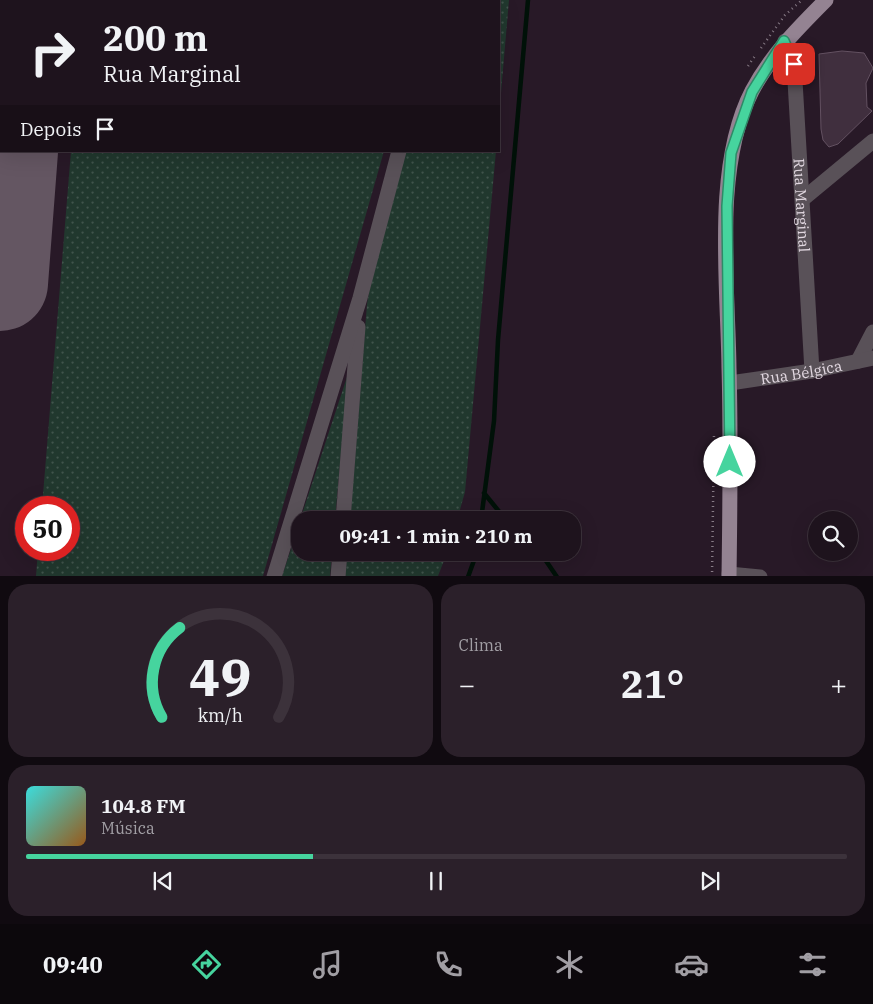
<!DOCTYPE html>
<html lang="pt">
<head>
<meta charset="utf-8">
<style>
  :root { --surface:#1e131d; --page:#2b202a; --text:#f1f3f6; --muted:#a19ea4; --line:#3c323b; --accent:#46d49e }
  body { margin:0; font-family:"IBM Plex Serif",serif; background:var(--page); color:var(--text); height:100vh; display:flex; flex-direction:column; font-size:19px; white-space:nowrap }
  * { box-sizing:border-box; margin:0 }
  p { font-size:16px; color:var(--muted) }
  .icon { flex:none; width:28px; height:28px; fill:none; stroke:currentColor; stroke-width:2; stroke-linecap:round; stroke-linejoin:round }
  .map { position:relative; height:576px; overflow:hidden }
  .side { display:flex; flex-direction:column; gap:8px; padding:8px; background:#100a10; flex:1 }
  .side>* { flex:none }
  .guide { position:absolute; left:0px; top:0px; width:500px; height:152px; box-shadow:0 5px 20px #0002,0 0 0 1px var(--line); background:#1e131d; color:var(--text); overflow:hidden }
  .fabs { position:absolute; left:808px; top:511px; display:grid; gap:10px }
  .fabs a { display:grid; place-items:center; width:50px; height:50px; border-radius:50%; background:var(--surface); box-shadow:0 5px 20px #0002,0 0 0 1px var(--line); font-size:25px }
  .speed { position:absolute; left:15px; top:496px; display:flex; gap:10px; font-size:25px; font-weight:700; text-align:center }
  .speed>* { display:grid; place-content:center; width:65px; height:65px; border-radius:50%; background:var(--surface); box-shadow:0 5px 20px #0002,0 0 0 1px var(--line); line-height:1 }
  .speed .limit { border:8px solid #d22; background:#fff; color:#111 }
  .pin { position:absolute; display:grid; place-items:center; width:42px; height:42px; color:#fff; margin:-21px; border-radius:10px; box-shadow:0 2px 8px #0006 }
  .me { position:absolute; width:55px; margin:-28px; rotate:0deg; stroke-linejoin:round; filter:drop-shadow(0 0 4px #0008) }
  .turn { display:flex; align-items:center; gap:18px; height:105px; padding:0 20px; font-size:22px }
  .turn .icon { width:65px; height:65px; stroke-width:2.5 }
  .turn b { display:block; font-size:35px; line-height:42px }
  .then { display:flex; align-items:center; height:48px; padding:0 20px; background:#0003; gap:10px; font-size:19px }
  .big { font-size:38px; font-weight:700; line-height:1.1 }
  .side .widget { flex:1; display:flex; flex-direction:column; justify-content:center; gap:8px; min-width:0; padding:0 18px; border-radius:20px; background:var(--page) }
  .side .dial { align-items:center; gap:0 }
  .dial svg { height:130px; overflow:visible; fill:none; stroke:var(--line); stroke-width:7; stroke-linecap:round; text-anchor:middle }
  .dial text { fill:var(--text); stroke:none }
  .song { display:flex; align-items:center; gap:15px }
  .cover { width:60px; height:60px; border-radius:8px; background:linear-gradient(135deg,hsl(180 70% 55%),hsl(30 70% 35%)) }
  .played { height:5px; border-radius:2px; background:linear-gradient(90deg,var(--accent) 35%,var(--line) 35%) }
  .keys { display:flex; justify-content:space-around; direction:ltr }
  .heat { display:flex; justify-content:space-between; align-items:center; font-size:28px; direction:ltr }
  .side .tiles { flex:1; display:grid; gap:8px; grid-template-columns:1fr 1fr }
  .widget:last-child { grid-column:span 2 }
  .trip { position:absolute; left:291px; top:511px; width:290px; height:50px; border-radius:20px; background:var(--surface); box-shadow:0 5px 20px #0002,0 0 0 1px var(--line); font-weight:700; line-height:50px; text-align:center }
  .menu { display:flex; height:80px; justify-content:space-around; align-items:center; background:#0c080c; color:var(--muted) }
  .menu .icon { width:35px; height:35px }
  .menu .selected { color:var(--accent) }
  .menu b { font-size:22px; color:var(--text) }
  .map>svg:first-child { display:block }
  .grass { fill:url(#grass-dots) }
  .lines { fill:none; stroke-linecap:round; stroke-linejoin:round }
  .stream { stroke:#001108; stroke-width:4.5 }
  .taxiway { stroke:#645662; stroke-width:39 }
  .runway { stroke:#645662; stroke-width:96 }
  .building { fill:#402f3e; stroke:#635161 }
  .path { stroke:#887c87; stroke-width:2.5; stroke-dasharray:1 4; stroke-linecap:butt }
  .minor { stroke:#595158; stroke-width:15 }
  .major { stroke:#948392; stroke-width:15 }
  .route-casing { stroke:#2e8a67; stroke-width:12 }
  .route { stroke:#46d49e; stroke-width:9 }
  .labels { text-anchor:middle; dominant-baseline:central; stroke-width:4; stroke-linejoin:round; paint-order:stroke }
  .street-label { font-size:15px; fill:#e1d7e0; stroke:#0d070c }
</style>
</head>
<body>
<div class="map">
<svg width="873" height="577" viewBox="0 0 873 577">
  <defs>
    <pattern id="grass-dots" width="8" height="8" patternUnits="userSpaceOnUse" patternTransform="scale(1.25)"><rect width="8" height="8" fill="#21382e"/><path d="M2 2h.1M6 6h.1" fill="none" stroke="#41544c" stroke-width="1.8" stroke-linecap="round"/></pattern>
  </defs>
  <rect width="100%" height="100%" fill="#281927"/>
  <path class="grass" d="M 83,0 L 427,0 L 427,1 Z
    M 445,0 L 509,0 L 499,116 L 499,1 Z
    M 71,151 L 384,151 L 263,576 L 36,576 L 38,550 L 69,550 L 69,508 L 42,507 Z
    M 404,151 L 496,151 L 465,492 L 457,520 L 350,520 L 367,304 L 374,263 Z
    M 348,374 L 335,520 L 300,520 Z
    M 300,522 L 300,552 L 332,553 L 330,576 L 282,576 Z
    M 347,553 L 447,553 L 438,576 L 345,577 Z"/>
  <g class="lines">
    <path class="stream" d="M 484,493 L 506,520
      M 481,520 L 494,421 L 498,340 L 528,0
      M 540,552 L 557,577
      M 468,577 L 477,552"/>
    <path class="taxiway" d="M 0,146 L 5,225"/>
    <path class="runway" d="M 20,1 L 20,0
      M 0,283 L 10,151"/>
  </g>
  <path class="building" d="M 842,51 L 864,53 L 873,68 L 866,83 L 867,107 L 872,111 L 838,144 L 829,147 L 823,140 L 821,129 L 819,54 Z"/>
  <g class="lines">
    <path class="path" d="M 761,48 L 785,15 L 802,0
      M 748,66 L 755,56
      M 712,577 L 714,433"/>
    <g class="minor">
      <path d="M 440,1 L 440,0"/>
      <path id="s1" d="M 785,41 L 794,64 L 812,371"/>
      <path d="M 803,199 L 873,141"/>
      <path d="M 858,361 L 873,332"/>
      <path id="s2" d="M 730,383 L 812,371 L 873,358"/>
      <path d="M 343,520 L 358,327"/>
      <path d="M 729,574 L 760,577"/>
      <path d="M 274,577 L 360,298 L 399,151"/>
      <path d="M 338,577 L 340,552"/>
    </g>
    <path class="major" d="M 729,577 C 730,507 731,437 729,368 C 728,284 713,166 752,91 C 771,55 798,28 826,0"/>
  </g>
  <g class="lines">
    <defs>
      <path id="route" d="M 730,462 L 727,206 L 731,153 L 752,92 L 784,41 L 794,64"/>
    </defs>
    <use href="#route" class="route-casing"/>
    <use href="#route" class="route"/>
  </g>
  <g class="labels">
    <g class="street-label">
      <text stroke="none"><textPath href="#s1" startOffset="166">Rua Marginal</textPath></text>
      <text stroke="none"><textPath href="#s2" startOffset="72">Rua Bélgica</textPath></text>
    </g>
  </g>
</svg>
<div class="fabs">
<a><svg class="icon" aria-label="search" viewBox="0 0 24 24"><circle cx="10" cy="10" r="6"/><path d="M15 15l6 6"/></svg></a>
</div>
<div class="speed"><div class="limit">50</div></div>
<div class="pin" style="left:794px;top:64px;background:#d93025"><svg class="icon" aria-label="arrive" viewBox="0 0 24 24"><path d="M6 21V4h12l-3 4 3 4H6"/></svg></div>
<svg class="me" style="left:730px;top:462px" viewBox="-20 -20 40 40"><circle r="19" fill="#fff"/><path d="M0-13L10 11 0 6-10 11z" fill="#46d49e"/></svg>
<div class="trip">09:41 · 1 min · 210 m</div>
<div class="guide">
<div class="turn"><svg class="icon" aria-label="right" viewBox="0 0 24 24"><path d="M7 20v-9h11M14 6l5 5-5 5"/></svg><div><b>200 m</b>Rua Marginal</div></div>
<div class="then">Depois<svg class="icon" aria-label="arrive" viewBox="0 0 24 24"><path d="M6 21V4h12l-3 4 3 4H6"/></svg></div>
</div>
</div>
<section class="side">
<div class="tiles">
<div class="widget dial"><svg viewBox="0 0 100 80">
<path d="M14 69A42 42 0 1 1 86 69"/>
<path d="M14 69A42 42 0 0 1 25 14" stroke="#46d49e"/>
<text x="50" y="56" font-size="32" font-weight="700">49</text>
<text x="50" y="72" font-size="11">km/h</text>
</svg></div>
<div class="widget"><p>Clima</p>
<div class="heat"><a>−</a><b class="big">21°</b><a>+</a></div>
</div>
<div class="widget">
<div class="song"><i class="cover"></i><div><b>104.8 FM</b><p>Música</p></div></div>
<div class="played"></div>
<div class="keys"><svg class="icon" aria-label="previous" viewBox="0 0 24 24"><path d="M18 5L8 12l10 7zM5 5v14"/></svg><svg class="icon" aria-label="pause" viewBox="0 0 24 24"><path d="M8 5v14M16 5v14"/></svg><svg class="icon" aria-label="next" viewBox="0 0 24 24"><path d="M6 5l10 7-10 7zM19 5v14"/></svg></div>
</div>
</div>
</section>
<nav class="menu">
<b>09:40</b>
<svg class="icon selected" aria-label="directions" viewBox="0 0 24 24"><path d="M12 3l9 9-9 9-9-9zM9 14v-3h6M13 9l2 2-2 2"/></svg>
<svg class="icon" aria-label="music" viewBox="0 0 24 24"><path d="M9 18V5l10-2v13"/><circle cx="6" cy="18" r="3"/><circle cx="16" cy="16" r="3"/></svg>
<svg class="icon" aria-label="phone" viewBox="0 0 24 24"><path d="M5 4h4l2 5-3 2q2 4 5 5l2-3 5 2v4C11 20 4 13 5 4z"/></svg>
<svg class="icon" aria-label="climate" viewBox="0 0 24 24"><path d="M12 3v18M4 7l16 10M4 17L20 7"/></svg>
<svg class="icon" aria-label="car" viewBox="0 0 24 24"><path d="M5 17H2v-5l4-1 3-4h7l3 4 3 1v5h-3M9 17h6M6 11h13"/><circle cx="7" cy="17" r="2"/><circle cx="17" cy="17" r="2"/></svg>
<svg class="icon" aria-label="filters" viewBox="0 0 24 24"><path d="M4 7h16M4 17h16"/><circle cx="9" cy="7" r="2"/><circle cx="15" cy="17" r="2"/></svg>
</nav>
</body>
</html>
